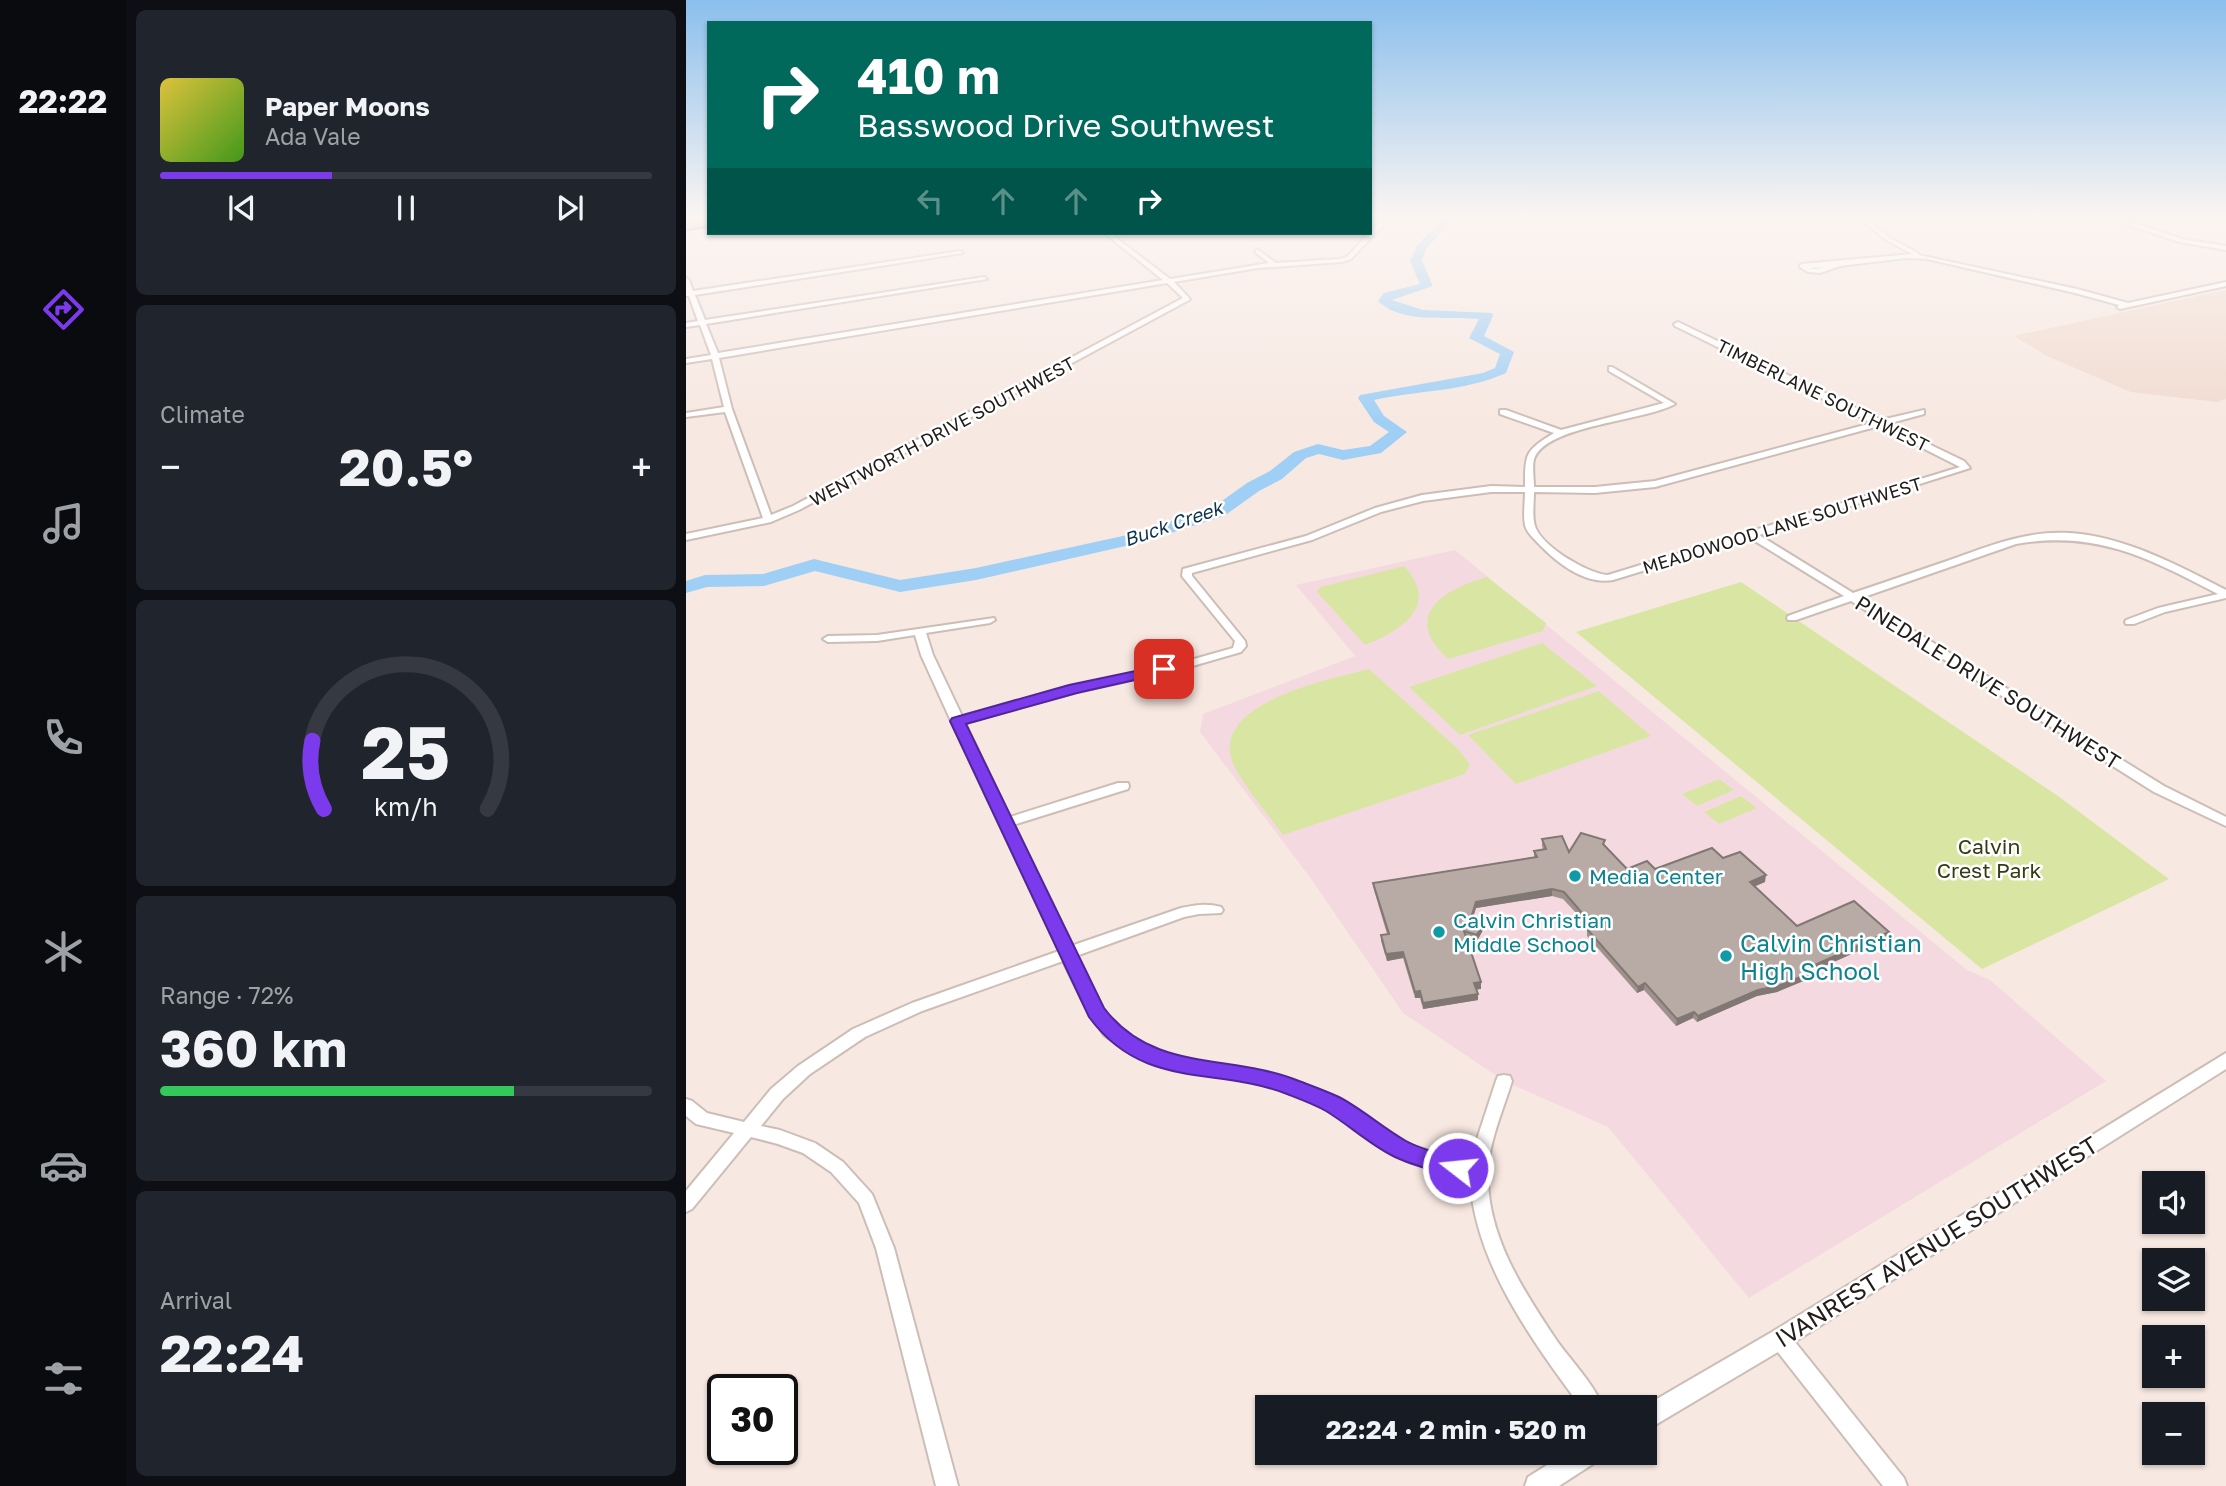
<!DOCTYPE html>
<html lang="en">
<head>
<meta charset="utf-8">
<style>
  :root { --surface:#171b24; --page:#20242c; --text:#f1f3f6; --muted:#9ea1a6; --line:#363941; --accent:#7c3aed }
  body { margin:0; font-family:"Golos Text",sans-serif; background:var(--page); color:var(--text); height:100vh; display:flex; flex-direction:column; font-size:26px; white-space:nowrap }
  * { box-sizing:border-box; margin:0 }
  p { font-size:23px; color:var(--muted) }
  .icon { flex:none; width:38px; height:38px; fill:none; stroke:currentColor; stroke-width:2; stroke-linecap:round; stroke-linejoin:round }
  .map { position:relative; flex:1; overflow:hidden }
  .drawer { display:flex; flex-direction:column; gap:10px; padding:10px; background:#0d0f14; width:560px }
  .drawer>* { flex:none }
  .banner { position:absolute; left:21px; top:21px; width:665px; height:214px; border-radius:0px; box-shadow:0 2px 5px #0004; background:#00695c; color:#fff; overflow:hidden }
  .fabs { position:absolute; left:1456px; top:1171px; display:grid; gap:14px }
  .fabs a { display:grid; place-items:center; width:63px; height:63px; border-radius:0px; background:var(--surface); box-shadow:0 2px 5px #0004; font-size:35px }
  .speed { position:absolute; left:21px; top:1374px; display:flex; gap:14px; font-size:35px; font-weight:700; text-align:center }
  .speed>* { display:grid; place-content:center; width:91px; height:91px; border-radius:50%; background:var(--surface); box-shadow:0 2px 5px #0004; line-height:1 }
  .speed .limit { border:4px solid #111; border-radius:10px; background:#fff; color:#111 }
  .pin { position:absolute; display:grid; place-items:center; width:60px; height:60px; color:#fff; margin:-30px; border-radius:14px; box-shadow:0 4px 10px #0006 }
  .me { position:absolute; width:77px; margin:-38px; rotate:286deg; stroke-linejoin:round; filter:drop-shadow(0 0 5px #0008) }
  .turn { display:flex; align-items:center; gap:24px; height:147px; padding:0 35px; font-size:32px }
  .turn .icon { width:91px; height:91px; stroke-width:2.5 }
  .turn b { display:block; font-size:49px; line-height:60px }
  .lanes { display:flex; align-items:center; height:66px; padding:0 35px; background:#0003; justify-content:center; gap:35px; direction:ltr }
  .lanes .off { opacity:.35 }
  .big { font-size:52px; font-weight:700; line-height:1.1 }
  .drawer .widget { flex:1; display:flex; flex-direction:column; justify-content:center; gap:10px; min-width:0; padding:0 24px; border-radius:10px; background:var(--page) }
  .drawer .dial { align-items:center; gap:0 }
  .dial svg { height:182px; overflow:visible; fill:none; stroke:var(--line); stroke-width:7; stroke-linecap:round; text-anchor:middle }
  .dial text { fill:var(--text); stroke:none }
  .song { display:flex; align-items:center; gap:21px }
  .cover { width:84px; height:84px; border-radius:10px; background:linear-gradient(135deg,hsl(50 70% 55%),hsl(100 70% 35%)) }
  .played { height:7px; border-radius:4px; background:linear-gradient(90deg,var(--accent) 35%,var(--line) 35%) }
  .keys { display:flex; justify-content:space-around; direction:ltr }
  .heat { display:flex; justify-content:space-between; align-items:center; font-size:38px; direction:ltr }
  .charge { height:10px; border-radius:5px; background:linear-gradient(90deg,#34c759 72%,var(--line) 0) }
  .trip { position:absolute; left:569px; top:1395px; width:402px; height:70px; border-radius:0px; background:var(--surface); box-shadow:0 2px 5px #0004; font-weight:700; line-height:70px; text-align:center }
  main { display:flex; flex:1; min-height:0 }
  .tab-bar { display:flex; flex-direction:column; width:126px; justify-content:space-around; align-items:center; background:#090b0e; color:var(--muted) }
  .tab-bar .icon { width:49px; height:49px }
  .tab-bar .selected { color:var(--accent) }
  .tab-bar b { font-size:32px; color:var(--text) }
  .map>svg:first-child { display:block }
  .built { fill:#f0dacf }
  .education { fill:#f4dae0 }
  .green { fill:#d9e6a3 }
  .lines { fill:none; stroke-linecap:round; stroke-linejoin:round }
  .river { fill:#9fcff5; fill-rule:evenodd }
  .minor-casing { stroke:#ccbeb7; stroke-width:4 }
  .tertiary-casing { stroke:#ccbeb7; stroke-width:4 }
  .primary-casing { stroke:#975560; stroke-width:4 }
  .minor { fill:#fff; fill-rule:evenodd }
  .tertiary { fill:#fff; fill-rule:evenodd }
  .primary { fill:#e6abb6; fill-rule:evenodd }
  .wall { fill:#9e928d }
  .shaded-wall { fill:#817773 }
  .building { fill:#b8aaa4; stroke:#817773; stroke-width:2 }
  .route { fill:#7c3aed; stroke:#51269a; stroke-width:2 }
  .culture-dot { fill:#0f9aa8; stroke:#fff; stroke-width:2.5 }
  .labels { text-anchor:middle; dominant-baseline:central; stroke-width:5; stroke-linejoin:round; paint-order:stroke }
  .far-street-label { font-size:18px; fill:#221d1a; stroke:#fff }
  .far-water-label { font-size:19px; font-style:italic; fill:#0e334c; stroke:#fff }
  .street-label { font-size:21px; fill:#221d1a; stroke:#fff }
  .park-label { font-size:21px; fill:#353b13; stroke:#fff }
  .culture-label { font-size:21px; fill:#0d838f; stroke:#fff; text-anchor:start }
  .near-culture-label { font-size:24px; fill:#0d838f; stroke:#fff; text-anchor:start }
  .near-street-label { font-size:24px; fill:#221d1a; stroke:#fff }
</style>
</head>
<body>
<main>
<nav class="tab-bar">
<b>22:22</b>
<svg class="icon selected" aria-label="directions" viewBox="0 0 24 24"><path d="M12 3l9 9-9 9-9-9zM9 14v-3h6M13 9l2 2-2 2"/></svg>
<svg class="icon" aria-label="music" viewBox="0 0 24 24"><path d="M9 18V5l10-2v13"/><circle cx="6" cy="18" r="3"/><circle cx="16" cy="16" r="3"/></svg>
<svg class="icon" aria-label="phone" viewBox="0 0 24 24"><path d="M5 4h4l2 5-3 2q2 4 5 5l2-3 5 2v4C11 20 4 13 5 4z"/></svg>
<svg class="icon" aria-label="climate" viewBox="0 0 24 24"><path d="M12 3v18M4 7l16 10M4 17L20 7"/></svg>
<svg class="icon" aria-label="car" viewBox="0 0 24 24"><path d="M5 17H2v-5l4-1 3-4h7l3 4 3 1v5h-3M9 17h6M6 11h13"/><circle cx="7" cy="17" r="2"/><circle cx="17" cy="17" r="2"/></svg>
<svg class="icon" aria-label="filters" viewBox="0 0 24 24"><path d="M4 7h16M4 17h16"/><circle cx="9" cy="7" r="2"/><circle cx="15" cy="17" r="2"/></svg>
</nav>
<section class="drawer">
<div class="widget">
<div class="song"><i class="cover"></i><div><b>Paper Moons</b><p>Ada Vale</p></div></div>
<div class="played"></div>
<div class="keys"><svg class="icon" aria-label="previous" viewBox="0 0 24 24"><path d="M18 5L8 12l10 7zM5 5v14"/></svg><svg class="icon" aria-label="pause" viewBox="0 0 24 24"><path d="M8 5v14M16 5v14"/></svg><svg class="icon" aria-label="next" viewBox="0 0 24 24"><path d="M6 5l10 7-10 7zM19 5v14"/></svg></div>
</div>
<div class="widget"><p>Climate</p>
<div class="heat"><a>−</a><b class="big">20.5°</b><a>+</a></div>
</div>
<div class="widget dial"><svg viewBox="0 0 100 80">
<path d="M14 69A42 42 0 1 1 86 69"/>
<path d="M14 69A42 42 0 0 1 9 39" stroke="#7c3aed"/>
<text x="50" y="56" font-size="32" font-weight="700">25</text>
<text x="50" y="72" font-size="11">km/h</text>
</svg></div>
<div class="widget"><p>Range · 72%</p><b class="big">360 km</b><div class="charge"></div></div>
<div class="widget"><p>Arrival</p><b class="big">22:24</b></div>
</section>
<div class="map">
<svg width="1540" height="1486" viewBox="0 0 1540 1486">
  <rect width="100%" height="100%" fill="#f7e8e1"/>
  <path class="built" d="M 1540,290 L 1540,399 L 1531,402 L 1445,392 L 1361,356 L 1328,336 Z"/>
  <path class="education" d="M 769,550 L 1281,970 L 1304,980 L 1420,1081 L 1063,1298 L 922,1127 L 818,1081 L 717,1013 L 626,880 L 514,732 L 517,714 L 669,656 L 610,585 Z"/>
  <path class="green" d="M 718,566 C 755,605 715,631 679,645 L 631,592 L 634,587 Z
    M 801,577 L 860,623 L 857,631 L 762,659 C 715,617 756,589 801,577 Z
    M 1055,582 L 1372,796 L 1483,879 L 1296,969 L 890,632 Z
    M 856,643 L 911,686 L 774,735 L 723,687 Z
    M 683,669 L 772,749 L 784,764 L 779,774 L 597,835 C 584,817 550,777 545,758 C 530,701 645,679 683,669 Z
    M 913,691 L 965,736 L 830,784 L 782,735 Z
    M 1033,779 L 1048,790 L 1011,806 L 996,794 Z
    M 1055,796 L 1071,808 L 1033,824 L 1018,812 Z"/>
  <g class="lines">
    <path class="river" d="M 757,218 L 768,218 L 740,249 L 736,261 L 747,286 L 706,300 L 737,310 L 806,313 L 807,316 L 798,336 L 828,352 L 820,373 C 778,392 732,390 688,400 L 698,416 L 721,432 L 695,453 L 657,460 L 633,454 L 620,458 L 596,479 L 573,491 L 538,516 L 457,542 L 290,580 L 214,592 L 129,571 L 78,586 L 21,587 L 0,593 L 0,581 L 19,575 L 77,574 L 128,559 L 214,580 L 290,568 L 446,534 L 526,508 L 561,483 L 584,471 L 608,452 L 632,444 L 657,450 L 684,446 L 703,432 L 688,422 L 672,398 L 674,395 L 797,373 L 809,368 L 814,354 L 783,338 L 793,319 C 761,315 717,325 692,301 L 698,293 L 734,284 L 724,261 L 731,246 Z"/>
    <defs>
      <path id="minor" d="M 697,218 L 704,218 L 665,259 L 656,262 L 572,268 L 488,282 L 504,299 L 503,300 L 113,510 L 85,522 L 0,540 L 0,534 L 77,518 L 39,412 L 0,417 L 0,413 L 38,407 L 26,359 L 0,363 L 0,359 L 25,355 L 14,325 L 0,327 L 0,323 L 12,321 L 3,296 L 0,296 L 0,278 L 3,280 L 7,291 L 274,251 L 277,253 L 9,295 L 19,320 L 298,277 L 301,279 L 20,324 L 32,353 L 477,280 L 418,233 L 424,233 L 484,279 L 583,263 L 569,252 L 571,249 L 590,263 L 653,259 L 661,257 ZM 481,283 L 497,298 L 107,506 L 85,515 L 46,409 L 33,358 Z
        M 1173,218 L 1180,218 L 1204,238 L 1232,253 L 1233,255 L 1391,289 L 1442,303 L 1540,282 L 1540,286 L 1434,309 L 1431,307 L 1433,305 L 1389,293 L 1241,259 L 1220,258 L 1154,266 L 1134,273 L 1122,272 L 1114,267 L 1114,265 L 1116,264 L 1226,254 L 1200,240 ZM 1141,267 L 1129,269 L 1123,268 L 1142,267 Z
        M 1445,222 L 1496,239 L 1540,246 L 1540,250 L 1493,242 L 1443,225 Z
        M 992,322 L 1195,420 L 1238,410 L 1238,414 L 1201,424 L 1278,461 L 1284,468 L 1073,535 L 1167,593 C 1200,582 1232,571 1264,560 C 1303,546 1342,530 1384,533 C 1440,537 1491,565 1540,590 L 1540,598 L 1479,612 L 1448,624 L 1440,624 L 1439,622 L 1440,620 L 1472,608 L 1532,594 C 1462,558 1411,530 1330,544 L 1175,598 L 1478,786 L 1540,817 L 1540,826 L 1468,792 L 1165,601 L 1110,620 L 1102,620 L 1101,618 L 1102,616 L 1158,596 L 1064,538 L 927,580 C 898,585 870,562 851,542 C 847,538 840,531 839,525 C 837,515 839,502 839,492 L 805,492 L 737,501 L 695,512 L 626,540 L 506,573 L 506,576 L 559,641 L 560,646 L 555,652 L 503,667 L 391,692 L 279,723 L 324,817 L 432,783 L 442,783 L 443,786 L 442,789 L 327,825 L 385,946 L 495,908 C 509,905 521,903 535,907 L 537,910 L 535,913 L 513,914 L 498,917 L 390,956 L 412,1001 L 430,1027 L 461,1048 L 485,1057 L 568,1070 L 608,1080 L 652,1099 L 721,1144 L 785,1164 L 791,1139 L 810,1081 L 812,1076 L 818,1075 L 824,1076 L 826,1081 C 817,1111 802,1143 802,1175 C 801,1236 838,1292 871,1341 C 886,1362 907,1383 917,1407 L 895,1407 C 846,1340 789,1264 784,1179 L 709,1154 L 640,1109 L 598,1091 L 568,1082 L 484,1069 L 449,1056 L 418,1035 L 398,1004 L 377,961 L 236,1011 L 179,1037 L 124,1074 L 97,1099 L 75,1126 L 94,1130 L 129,1143 L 157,1162 L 186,1194 L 208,1248 L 272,1486 L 250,1486 L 190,1248 L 173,1203 L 145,1172 L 117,1153 L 92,1144 L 65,1137 L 6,1209 L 0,1212 L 0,1191 L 48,1133 L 10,1124 L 0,1116 L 0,1099 L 6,1101 L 21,1113 L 58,1122 L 85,1089 L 112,1066 L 167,1029 L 226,1003 L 373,951 L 265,721 L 235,655 L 229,635 L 191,641 L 142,642 L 137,639 L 142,636 L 191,635 L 308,618 L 309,620 L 304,623 L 240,633 L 247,655 L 276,716 L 385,687 L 501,661 L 547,648 L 549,641 L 496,576 L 497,569 L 620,536 L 689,508 L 736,495 L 805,486 L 839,487 C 839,453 839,451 868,433 L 814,414 L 814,410 L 820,410 L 875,430 L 978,403 L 923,371 L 923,367 L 926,367 L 989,404 C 959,421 860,425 848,459 C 846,467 848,478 848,487 L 909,487 L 969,481 L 1186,423 L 989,326 L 988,324 ZM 1193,426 L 1274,467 L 922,575 C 902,574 855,546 849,526 C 846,517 848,502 848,492 L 909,493 L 969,487 Z
        M 1094,1330 L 1101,1332 L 1218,1478 L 1221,1486 L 1197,1486 L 1087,1346 L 1084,1339 L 1087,1332 Z"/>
      <path id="tertiary" d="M 1540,1053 L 1540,1069 L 1102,1346 L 959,1431 L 959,1407 L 957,1407 L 1086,1332 Z
        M 882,1452 L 917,1452 L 913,1460 L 873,1486 L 839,1486 L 842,1477 Z"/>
      <path id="primary" d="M 23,220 L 23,226 L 0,229 L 0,223 Z"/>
    </defs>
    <use href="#minor" class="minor-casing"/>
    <use href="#tertiary" class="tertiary-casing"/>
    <use href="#primary" class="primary-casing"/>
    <use href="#minor" class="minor"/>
    <use href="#tertiary" class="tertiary"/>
    <use href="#primary" class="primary"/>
  </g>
  <path class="wall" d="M 856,839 L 883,852 L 919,840 L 918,845 L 941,869 L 969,869 L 1037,858 L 1079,882 L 1068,886 L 1111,926 L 1201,938 L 1128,971 L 1127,977 L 1091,992 L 1071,996 L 1011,1022 L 1007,1018 L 990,1026 L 958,990 L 951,993 L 901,936 L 901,929 L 904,928 L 877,899 L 866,896 L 790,908 L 786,919 L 798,928 L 791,941 L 780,938 L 795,982 L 795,989 L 790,989 L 792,994 L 792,1000 L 737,1009 L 734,998 L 729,998 L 717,958 L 701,961 L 695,941 L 695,935 L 701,934 L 688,890 L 687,883 L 848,857 L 848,851 L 857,849 L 856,846 Z"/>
  <path class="shaded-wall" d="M 1080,875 L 1079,882 L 1063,889 L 1064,882 Z
    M 866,889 L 866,896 L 790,908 L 785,924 L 785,918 L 790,902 Z
    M 798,921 L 798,928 L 791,941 L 791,935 Z
    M 1203,932 L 1201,938 L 1123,973 L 1124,967 Z
    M 717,952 L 717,958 L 701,961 L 700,954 Z
    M 1129,971 L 1127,977 L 1091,992 L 1071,996 L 1011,1022 L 1012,1016 L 1072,990 Z
    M 795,982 L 795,989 L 788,990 L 788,983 Z
    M 959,983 L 958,990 L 951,993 L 952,987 Z
    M 734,991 L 734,998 L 729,998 L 729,992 Z
    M 792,994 L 792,1000 L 737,1009 L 737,1003 Z
    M 1008,1012 L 1007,1018 L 990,1026 L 991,1019 Z"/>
  <path class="building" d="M 895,833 L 919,840 L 917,844 L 941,869 L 961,861 L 969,869 L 1026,848 L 1037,858 L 1054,852 L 1080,875 L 1064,882 L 1111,926 L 1168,901 L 1203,932 L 1124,967 L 1129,971 L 1092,986 L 1072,990 L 1012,1016 L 1008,1012 L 991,1019 L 959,983 L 952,987 L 901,929 L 908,927 L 878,892 L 866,889 L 790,902 L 785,918 L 798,921 L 791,935 L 778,931 L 795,982 L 788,983 L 792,994 L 737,1003 L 734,991 L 729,992 L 717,952 L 700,954 L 695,935 L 703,934 L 687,883 L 851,857 L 848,851 L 860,849 L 856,839 L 876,836 L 883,852 Z"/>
  <linearGradient id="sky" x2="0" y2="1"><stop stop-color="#8bbfed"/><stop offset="0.51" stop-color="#fbf5f2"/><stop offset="1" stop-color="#fbf5f2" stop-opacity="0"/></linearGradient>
  <rect width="1540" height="426" fill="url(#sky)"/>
  <path class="route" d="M 478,665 L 484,666 L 486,669 L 484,672 L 391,693 L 280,724 L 418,1008 C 468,1074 545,1053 613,1081 C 626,1086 640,1091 653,1097 C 676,1109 697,1128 720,1141 C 738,1151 761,1155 780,1162 L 784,1168 L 780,1175 L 772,1178 C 751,1171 727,1166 707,1156 C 683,1144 663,1125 640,1111 C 628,1104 614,1099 601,1094 C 530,1066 457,1091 403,1017 L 264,721 L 266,718 L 383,685 Z"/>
  <g class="culture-dot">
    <circle cx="889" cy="876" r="7"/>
    <circle cx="753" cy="932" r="7"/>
    <circle cx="1040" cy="956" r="7"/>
  </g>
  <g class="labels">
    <g class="far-street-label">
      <text transform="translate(1137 395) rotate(26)">TIMBERLANE SOUTHWEST</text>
      <text transform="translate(256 431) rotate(-28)">WENTWORTH DRIVE SOUTHWEST</text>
      <text transform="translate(1096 525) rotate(-17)">MEADOWOOD LANE SOUTHWEST</text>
    </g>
    <g class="far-water-label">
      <text transform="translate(487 523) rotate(-19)">Buck Creek</text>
    </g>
    <g class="street-label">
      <text transform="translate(1302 682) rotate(32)">PINEDALE DRIVE SOUTHWEST</text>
    </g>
    <g class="park-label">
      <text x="1303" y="846">Calvin<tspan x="1303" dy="24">Crest Park</tspan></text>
    </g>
    <g class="culture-label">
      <text x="903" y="876">Media Center</text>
      <text x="767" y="920">Calvin Christian<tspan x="767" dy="24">Middle School</tspan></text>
    </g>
    <g class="near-culture-label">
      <text x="1054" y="942">Calvin Christian<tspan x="1054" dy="28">High School</tspan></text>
    </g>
    <g class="near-street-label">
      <text transform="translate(1250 1241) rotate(-32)">IVANREST AVENUE SOUTHWEST</text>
    </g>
  </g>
</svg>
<div class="fabs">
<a><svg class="icon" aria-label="sound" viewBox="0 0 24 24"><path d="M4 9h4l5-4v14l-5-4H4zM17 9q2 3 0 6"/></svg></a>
<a><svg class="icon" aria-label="layers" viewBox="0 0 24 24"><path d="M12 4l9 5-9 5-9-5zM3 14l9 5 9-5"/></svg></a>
<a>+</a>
<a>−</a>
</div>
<div class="speed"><div class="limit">30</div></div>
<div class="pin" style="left:478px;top:669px;background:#d93025"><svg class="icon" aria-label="arrive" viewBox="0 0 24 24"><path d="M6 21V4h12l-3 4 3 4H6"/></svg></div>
<svg class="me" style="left:772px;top:1168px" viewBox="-20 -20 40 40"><circle r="17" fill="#7c3aed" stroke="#fff" stroke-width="3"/><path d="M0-11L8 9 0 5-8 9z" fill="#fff"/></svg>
<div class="trip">22:24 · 2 min · 520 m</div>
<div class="banner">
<div class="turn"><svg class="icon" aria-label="right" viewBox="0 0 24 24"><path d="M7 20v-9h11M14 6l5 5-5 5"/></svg><div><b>410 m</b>Basswood Drive Southwest</div></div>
<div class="lanes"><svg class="icon off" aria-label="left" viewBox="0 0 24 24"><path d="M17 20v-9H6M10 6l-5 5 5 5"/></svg><svg class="icon off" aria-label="ahead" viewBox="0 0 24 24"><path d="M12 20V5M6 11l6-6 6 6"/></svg><svg class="icon off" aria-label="ahead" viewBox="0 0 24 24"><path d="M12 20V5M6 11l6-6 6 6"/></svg><svg class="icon" aria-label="right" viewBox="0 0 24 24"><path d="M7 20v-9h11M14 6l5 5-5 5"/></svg></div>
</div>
</div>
</main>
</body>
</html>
